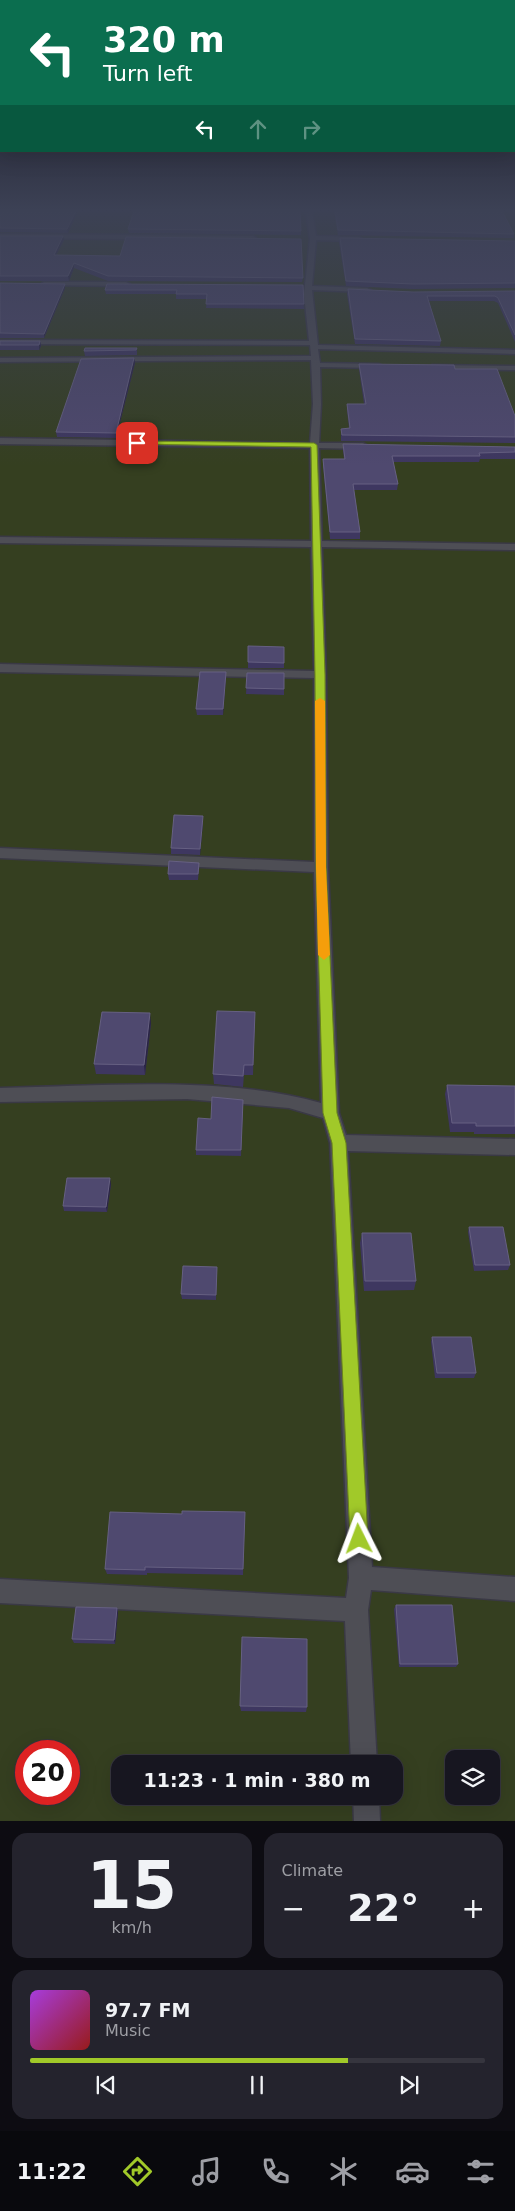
<!DOCTYPE html>
<html lang="en">
<head>
<meta charset="utf-8">
<style>
  :root { --surface:#171620; --page:#24232d; --text:#f1f3f6; --muted:#9e9fa5; --line:#36353e; --accent:#a1c929 }
  body { margin:0; font-family:"DejaVu Sans",sans-serif; background:var(--page); color:var(--text); height:100vh; display:flex; flex-direction:column; font-size:19px; white-space:nowrap }
  * { box-sizing:border-box; margin:0 }
  p { font-size:16px; color:var(--muted) }
  .icon { flex:none; width:28px; height:28px; fill:none; stroke:currentColor; stroke-width:2; stroke-linecap:round; stroke-linejoin:round }
  .map { position:relative; height:1821px; overflow:hidden }
  .side { display:flex; flex-direction:column; gap:12px; padding:12px; background:#0d0c12; flex:1 }
  .side>* { flex:none }
  .hud { position:absolute; left:0px; top:0px; width:515px; height:152px; box-shadow:0 5px 20px #0002,0 0 0 1px var(--line); background:#0b6e4f; color:#fff; overflow:hidden }
  .buttons { position:absolute; left:445px; top:1750px; display:grid; gap:10px }
  .buttons a { display:grid; place-items:center; width:55px; height:55px; border-radius:10px; background:var(--surface); box-shadow:0 5px 20px #0002,0 0 0 1px var(--line); font-size:25px }
  .speed { position:absolute; left:15px; top:1740px; display:flex; gap:10px; font-size:25px; font-weight:700; text-align:center }
  .speed>* { display:grid; place-content:center; width:65px; height:65px; border-radius:50%; background:var(--surface); box-shadow:0 5px 20px #0002,0 0 0 1px var(--line); line-height:1 }
  .speed .limit { border:8px solid #d22; background:#fff; color:#111 }
  .pin { position:absolute; display:grid; place-items:center; width:42px; height:42px; color:#fff; margin:-21px; border-radius:10px; box-shadow:0 2px 8px #0006 }
  .me { position:absolute; width:55px; margin:-28px; rotate:357deg; stroke-linejoin:round; filter:drop-shadow(0 0 4px #0008) }
  .turn { display:flex; align-items:center; gap:18px; height:105px; padding:0 20px; font-size:22px }
  .turn .icon { width:65px; height:65px; stroke-width:2.5 }
  .turn b { display:block; font-size:35px; line-height:42px }
  .lanes { display:flex; align-items:center; height:48px; padding:0 20px; background:#0003; justify-content:center; gap:25px; direction:ltr }
  .lanes .off { opacity:.35 }
  .big { font-size:38px; font-weight:600; line-height:1.1 }
  .side .widget { flex:1; display:flex; flex-direction:column; justify-content:center; gap:8px; min-width:0; padding:0 18px; border-radius:15px; background:var(--page) }
  .side .dial { align-items:center; gap:0 }
  .dial b { font-size:65px; line-height:1 }
  .song { display:flex; align-items:center; gap:15px }
  .cover { width:60px; height:60px; border-radius:8px; background:linear-gradient(135deg,hsl(280 70% 55%),hsl(0 70% 35%)) }
  .played { height:5px; border-radius:2px; background:linear-gradient(90deg,var(--accent) 70%,var(--line) 70%) }
  .keys { display:flex; justify-content:space-around; direction:ltr }
  .heat { display:flex; justify-content:space-between; align-items:center; font-size:28px; direction:ltr }
  .side .tiles { flex:1; display:grid; gap:12px; grid-template-columns:1fr 1fr }
  .widget:last-child { grid-column:span 2 }
  .trip { position:absolute; left:111px; top:1755px; width:292px; height:50px; border-radius:15px; background:var(--surface); box-shadow:0 5px 20px #0002,0 0 0 1px var(--line); font-weight:600; line-height:50px; text-align:center }
  .dock { display:flex; height:80px; justify-content:space-around; align-items:center; background:#09090d; color:var(--muted) }
  .dock .icon { width:35px; height:35px }
  .dock .on { color:var(--accent) }
  .dock b { font-size:22px; color:var(--text) }
  .map>svg:first-child { display:block }
  .green { fill:#353f20; fill-rule:evenodd }
  .lines { fill:none; stroke-linecap:round; stroke-linejoin:round }
  .service-casing { stroke:#3a3945; stroke-width:3 }
  .service { fill:#4e4e55; fill-rule:evenodd }
  .wall { fill:#3e3760 }
  .shaded-wall { fill:#2a2545 }
  .building { fill:#4f496f; stroke:#666082 }
  .route { fill:#a1c929; stroke:#69831b }
  .slow { fill:#f59e0b }
</style>
</head>
<body>
<div class="map">
<svg width="515" height="1821" viewBox="0 0 515 1821">
  <rect width="100%" height="100%" fill="#1f1e2b"/>
  <path class="green" d="M 0,211 L 515,211 L 515,1821 L 0,1821 ZM 26,1751 L 69,1751 L 69,1794 L 26,1794 ZM 454,1759 L 491,1759 L 491,1796 L 454,1796 ZM 120,1764 L 395,1764 L 395,1796 L 120,1796 Z"/>
  <g class="lines">
    <defs>
      <path id="service" d="M 306,211 L 312,211 L 316,236 L 359,237 L 362,239 L 359,241 L 316,240 L 312,286 L 367,288 L 371,290 L 367,292 L 312,290 L 318,345 L 515,350 L 515,354 L 318,349 L 320,363 L 379,364 L 383,366 L 379,368 L 320,367 L 321,404 L 319,443 L 363,443 L 368,446 L 363,449 L 319,448 L 322,541 L 515,544 L 515,550 L 322,547 L 326,675 L 328,867 L 339,1113 L 346,1135 L 515,1139 L 515,1155 L 348,1151 L 372,1567 L 515,1577 L 515,1601 L 371,1590 L 368,1610 L 377,1764 L 351,1764 L 345,1621 L 0,1603 L 0,1579 L 346,1598 L 349,1578 L 330,1143 L 323,1118 L 289,1108 L 187,1099 L 0,1102 L 0,1088 C 101,1086 224,1075 321,1103 L 314,872 L 0,858 L 0,848 L 314,862 L 314,678 L 0,672 L 0,664 L 314,671 L 311,547 L 0,543 L 0,537 L 311,541 L 310,448 L 0,444 L 0,438 L 310,443 L 313,404 L 311,360 L 0,362 L 0,358 L 311,356 L 310,345 L 0,344 L 0,340 L 309,341 L 304,294 L 310,239 Z
        M 0,234 L 253,236 L 256,238 L 253,240 L 0,238 Z
        M 44,282 L 126,282 L 130,284 L 126,286 L 42,285 L 42,283 Z
        M 432,365 L 515,366 L 515,370 L 435,369 L 431,367 Z
        M 353,1796 L 379,1796 L 380,1821 L 354,1821 Z"/>
    </defs>
    <use href="#service" class="service-casing"/>
    <use href="#service" class="service"/>
  </g>
  <path class="wall" d="M 0,211 L 78,211 L 68,233 L 0,232 Z
    M 300,211 L 301,235 L 129,233 L 128,229 Z
    M 334,211 L 502,211 L 514,234 L 514,238 L 338,235 Z
    M 0,236 L 64,240 L 56,255 L 303,278 L 302,282 L 108,281 L 74,268 L 69,281 L 0,281 Z
    M 340,238 L 515,241 L 515,288 L 413,289 L 346,286 L 339,242 Z
    M 0,283 L 65,284 L 65,288 L 44,338 L 0,338 Z
    M 303,285 L 304,309 L 206,308 L 207,299 L 176,299 L 176,294 L 106,294 L 105,290 Z
    M 348,289 L 413,292 L 515,291 L 515,342 L 498,303 L 494,301 L 429,301 L 441,341 L 440,346 L 355,344 L 347,294 Z
    M 0,341 L 40,341 L 41,346 L 39,350 L 0,350 Z
    M 137,348 L 137,355 L 85,356 L 84,351 Z
    M 134,358 L 135,363 L 116,438 L 57,437 L 56,432 Z
    M 359,364 L 455,369 L 515,416 L 515,443 L 341,441 L 341,429 L 349,428 L 347,410 L 347,404 L 364,404 L 359,369 Z
    M 343,444 L 515,447 L 515,459 L 480,459 L 479,462 L 393,462 L 398,484 L 397,490 L 354,490 L 360,532 L 360,539 L 330,539 L 323,466 L 323,459 L 344,459 L 343,450 Z
    M 248,646 L 284,647 L 284,668 L 248,668 Z
    M 226,672 L 223,715 L 197,715 L 196,709 Z
    M 247,673 L 284,673 L 284,695 L 246,694 Z
    M 203,822 L 200,855 L 171,854 L 171,848 Z
    M 199,869 L 198,880 L 169,880 L 168,874 Z
    M 255,1012 L 253,1075 L 244,1075 L 243,1087 L 214,1084 L 213,1074 Z
    M 151,1023 L 145,1075 L 96,1074 L 94,1064 Z
    M 447,1085 L 515,1086 L 515,1134 L 474,1134 L 474,1132 L 450,1132 L 445,1094 Z
    M 243,1106 L 241,1156 L 196,1155 L 196,1150 L 211,1119 Z
    M 111,1184 L 107,1212 L 64,1211 L 63,1206 Z
    M 469,1227 L 510,1265 L 508,1270 L 474,1271 L 468,1232 Z
    M 362,1233 L 416,1281 L 414,1290 L 364,1291 L 360,1243 Z
    M 217,1267 L 216,1300 L 182,1299 L 181,1294 Z
    M 432,1337 L 476,1373 L 474,1378 L 435,1378 L 431,1342 Z
    M 245,1512 L 243,1575 L 147,1573 L 147,1575 L 107,1574 L 105,1569 L 182,1514 Z
    M 396,1605 L 458,1664 L 456,1667 L 399,1667 L 394,1609 Z
    M 117,1608 L 118,1612 L 115,1644 L 74,1643 L 72,1639 Z
    M 240,1706 L 307,1707 L 306,1712 L 241,1711 Z"/>
  <path class="shaded-wall" d="M 76,211 L 78,211 L 68,233 L 67,229 Z
    M 63,236 L 64,240 L 54,259 L 54,255 Z
    M 74,263 L 74,268 L 69,281 L 68,276 Z
    M 65,284 L 65,288 L 44,338 L 44,334 Z
    M 40,341 L 41,346 L 39,350 L 39,345 Z
    M 134,358 L 135,363 L 116,438 L 116,433 Z
    M 226,672 L 226,678 L 223,715 L 223,709 Z
    M 203,816 L 203,822 L 200,855 L 200,849 Z
    M 150,1013 L 151,1023 L 145,1075 L 144,1065 Z
    M 110,1178 L 111,1184 L 107,1212 L 106,1207 Z
    M 117,1608 L 118,1612 L 115,1644 L 114,1640 Z"/>
  <path class="building" d="M 0,211 L 76,211 L 67,229 L 0,228 Z
    M 134,211 L 300,211 L 301,231 L 128,229 Z
    M 335,211 L 502,211 L 514,234 L 338,230 Z
    M 0,236 L 63,236 L 54,255 L 120,256 L 126,237 L 301,239 L 303,278 L 108,276 L 74,263 L 68,276 L 0,276 Z
    M 340,238 L 515,241 L 515,283 L 413,284 L 346,281 Z
    M 0,283 L 65,284 L 44,334 L 0,333 Z
    M 107,284 L 303,285 L 304,304 L 206,304 L 207,294 L 176,294 L 177,290 L 105,290 Z
    M 348,289 L 413,292 L 515,291 L 515,335 L 498,298 L 495,296 L 427,296 L 441,341 L 355,339 Z
    M 0,341 L 40,341 L 39,345 L 0,345 Z
    M 85,348 L 137,348 L 136,350 L 84,351 Z
    M 134,358 L 116,433 L 56,432 L 81,359 Z
    M 359,364 L 454,365 L 455,369 L 497,369 L 515,416 L 515,437 L 342,435 L 341,429 L 350,428 L 347,404 L 366,404 Z
    M 343,444 L 515,447 L 515,452 L 479,453 L 480,456 L 392,456 L 398,484 L 353,484 L 360,532 L 330,532 L 323,459 L 345,459 Z
    M 248,646 L 284,647 L 284,663 L 248,662 Z
    M 200,672 L 226,672 L 223,709 L 196,709 Z
    M 247,673 L 284,673 L 284,689 L 246,688 Z
    M 174,815 L 203,816 L 200,849 L 171,848 Z
    M 169,861 L 199,863 L 198,874 L 168,874 Z
    M 217,1011 L 255,1012 L 253,1065 L 244,1065 L 243,1076 L 213,1074 Z
    M 102,1012 L 150,1013 L 144,1065 L 94,1064 Z
    M 447,1085 L 515,1086 L 515,1126 L 476,1126 L 476,1123 L 452,1123 Z
    M 212,1097 L 243,1100 L 241,1150 L 196,1150 L 198,1118 L 211,1119 Z
    M 67,1178 L 110,1178 L 106,1207 L 63,1206 Z
    M 469,1227 L 503,1227 L 510,1265 L 475,1265 Z
    M 362,1233 L 411,1233 L 416,1281 L 365,1281 Z
    M 183,1266 L 217,1267 L 216,1295 L 181,1294 Z
    M 432,1337 L 471,1337 L 476,1373 L 437,1373 Z
    M 182,1511 L 245,1512 L 243,1569 L 145,1567 L 145,1570 L 105,1569 L 110,1512 L 182,1514 Z
    M 396,1605 L 452,1605 L 458,1664 L 400,1664 Z
    M 76,1607 L 117,1608 L 114,1640 L 72,1639 Z
    M 242,1637 L 307,1639 L 307,1707 L 240,1706 Z"/>
  <linearGradient id="sky" x2="0" y2="1"><stop stop-color="#111018"/><stop offset="0.45" stop-color="#3c4155"/><stop offset="1" stop-color="#3c4155" stop-opacity="0"/></linearGradient>
  <rect width="515" height="466" fill="url(#sky)"/>
  <path class="route" d="M 137,441 L 314,443 L 317,445 L 325,675 L 326,867 L 337,1113 L 346,1143 L 368,1539 L 365,1545 L 359,1548 L 353,1545 L 350,1539 L 332,1143 L 323,1113 L 316,867 L 315,675 L 311,447 L 135,444 L 135,442 Z"/>
  <path class="slow" d="M 320,698 L 325,701 L 326,867 L 330,955 L 324,960 L 318,955 L 316,867 L 315,701 Z"/>
</svg>
<div class="buttons">
<a><svg class="icon" aria-label="layers" viewBox="0 0 24 24"><path d="M12 4l9 5-9 5-9-5zM3 14l9 5 9-5"/></svg></a>
</div>
<div class="speed"><div class="limit">20</div></div>
<div class="pin" style="left:137px;top:443px;background:#d93025"><svg class="icon" aria-label="arrive" viewBox="0 0 24 24"><path d="M6 21V4h12l-3 4 3 4H6"/></svg></div>
<svg class="me" style="left:359px;top:1539px" viewBox="-20 -20 40 40"><path d="M0-17L14 15 0 8-14 15z" fill="#a1c929" stroke="#fff" stroke-width="4"/></svg>
<div class="trip">11:23 · 1 min · 380 m</div>
<div class="hud">
<div class="turn"><svg class="icon" aria-label="left" viewBox="0 0 24 24"><path d="M17 20v-9H6M10 6l-5 5 5 5"/></svg><div><b>320 m</b>Turn left</div></div>
<div class="lanes"><svg class="icon" aria-label="left" viewBox="0 0 24 24"><path d="M17 20v-9H6M10 6l-5 5 5 5"/></svg><svg class="icon off" aria-label="ahead" viewBox="0 0 24 24"><path d="M12 20V5M6 11l6-6 6 6"/></svg><svg class="icon off" aria-label="right" viewBox="0 0 24 24"><path d="M7 20v-9h11M14 6l5 5-5 5"/></svg></div>
</div>
</div>
<section class="side">
<div class="tiles">
<div class="widget dial"><b>15</b><p>km/h</p></div>
<div class="widget"><p>Climate</p>
<div class="heat"><a>−</a><b class="big">22°</b><a>+</a></div>
</div>
<div class="widget">
<div class="song"><i class="cover"></i><div><b>97.7 FM</b><p>Music</p></div></div>
<div class="played"></div>
<div class="keys"><svg class="icon" aria-label="previous" viewBox="0 0 24 24"><path d="M18 5L8 12l10 7zM5 5v14"/></svg><svg class="icon" aria-label="pause" viewBox="0 0 24 24"><path d="M8 5v14M16 5v14"/></svg><svg class="icon" aria-label="next" viewBox="0 0 24 24"><path d="M6 5l10 7-10 7zM19 5v14"/></svg></div>
</div>
</div>
</section>
<nav class="dock">
<b>11:22</b>
<svg class="icon on" aria-label="directions" viewBox="0 0 24 24"><path d="M12 3l9 9-9 9-9-9zM9 14v-3h6M13 9l2 2-2 2"/></svg>
<svg class="icon" aria-label="music" viewBox="0 0 24 24"><path d="M9 18V5l10-2v13"/><circle cx="6" cy="18" r="3"/><circle cx="16" cy="16" r="3"/></svg>
<svg class="icon" aria-label="phone" viewBox="0 0 24 24"><path d="M5 4h4l2 5-3 2q2 4 5 5l2-3 5 2v4C11 20 4 13 5 4z"/></svg>
<svg class="icon" aria-label="climate" viewBox="0 0 24 24"><path d="M12 3v18M4 7l16 10M4 17L20 7"/></svg>
<svg class="icon" aria-label="car" viewBox="0 0 24 24"><path d="M5 17H2v-5l4-1 3-4h7l3 4 3 1v5h-3M9 17h6M6 11h13"/><circle cx="7" cy="17" r="2"/><circle cx="17" cy="17" r="2"/></svg>
<svg class="icon" aria-label="filters" viewBox="0 0 24 24"><path d="M4 7h16M4 17h16"/><circle cx="9" cy="7" r="2"/><circle cx="15" cy="17" r="2"/></svg>
</nav>
</body>
</html>
